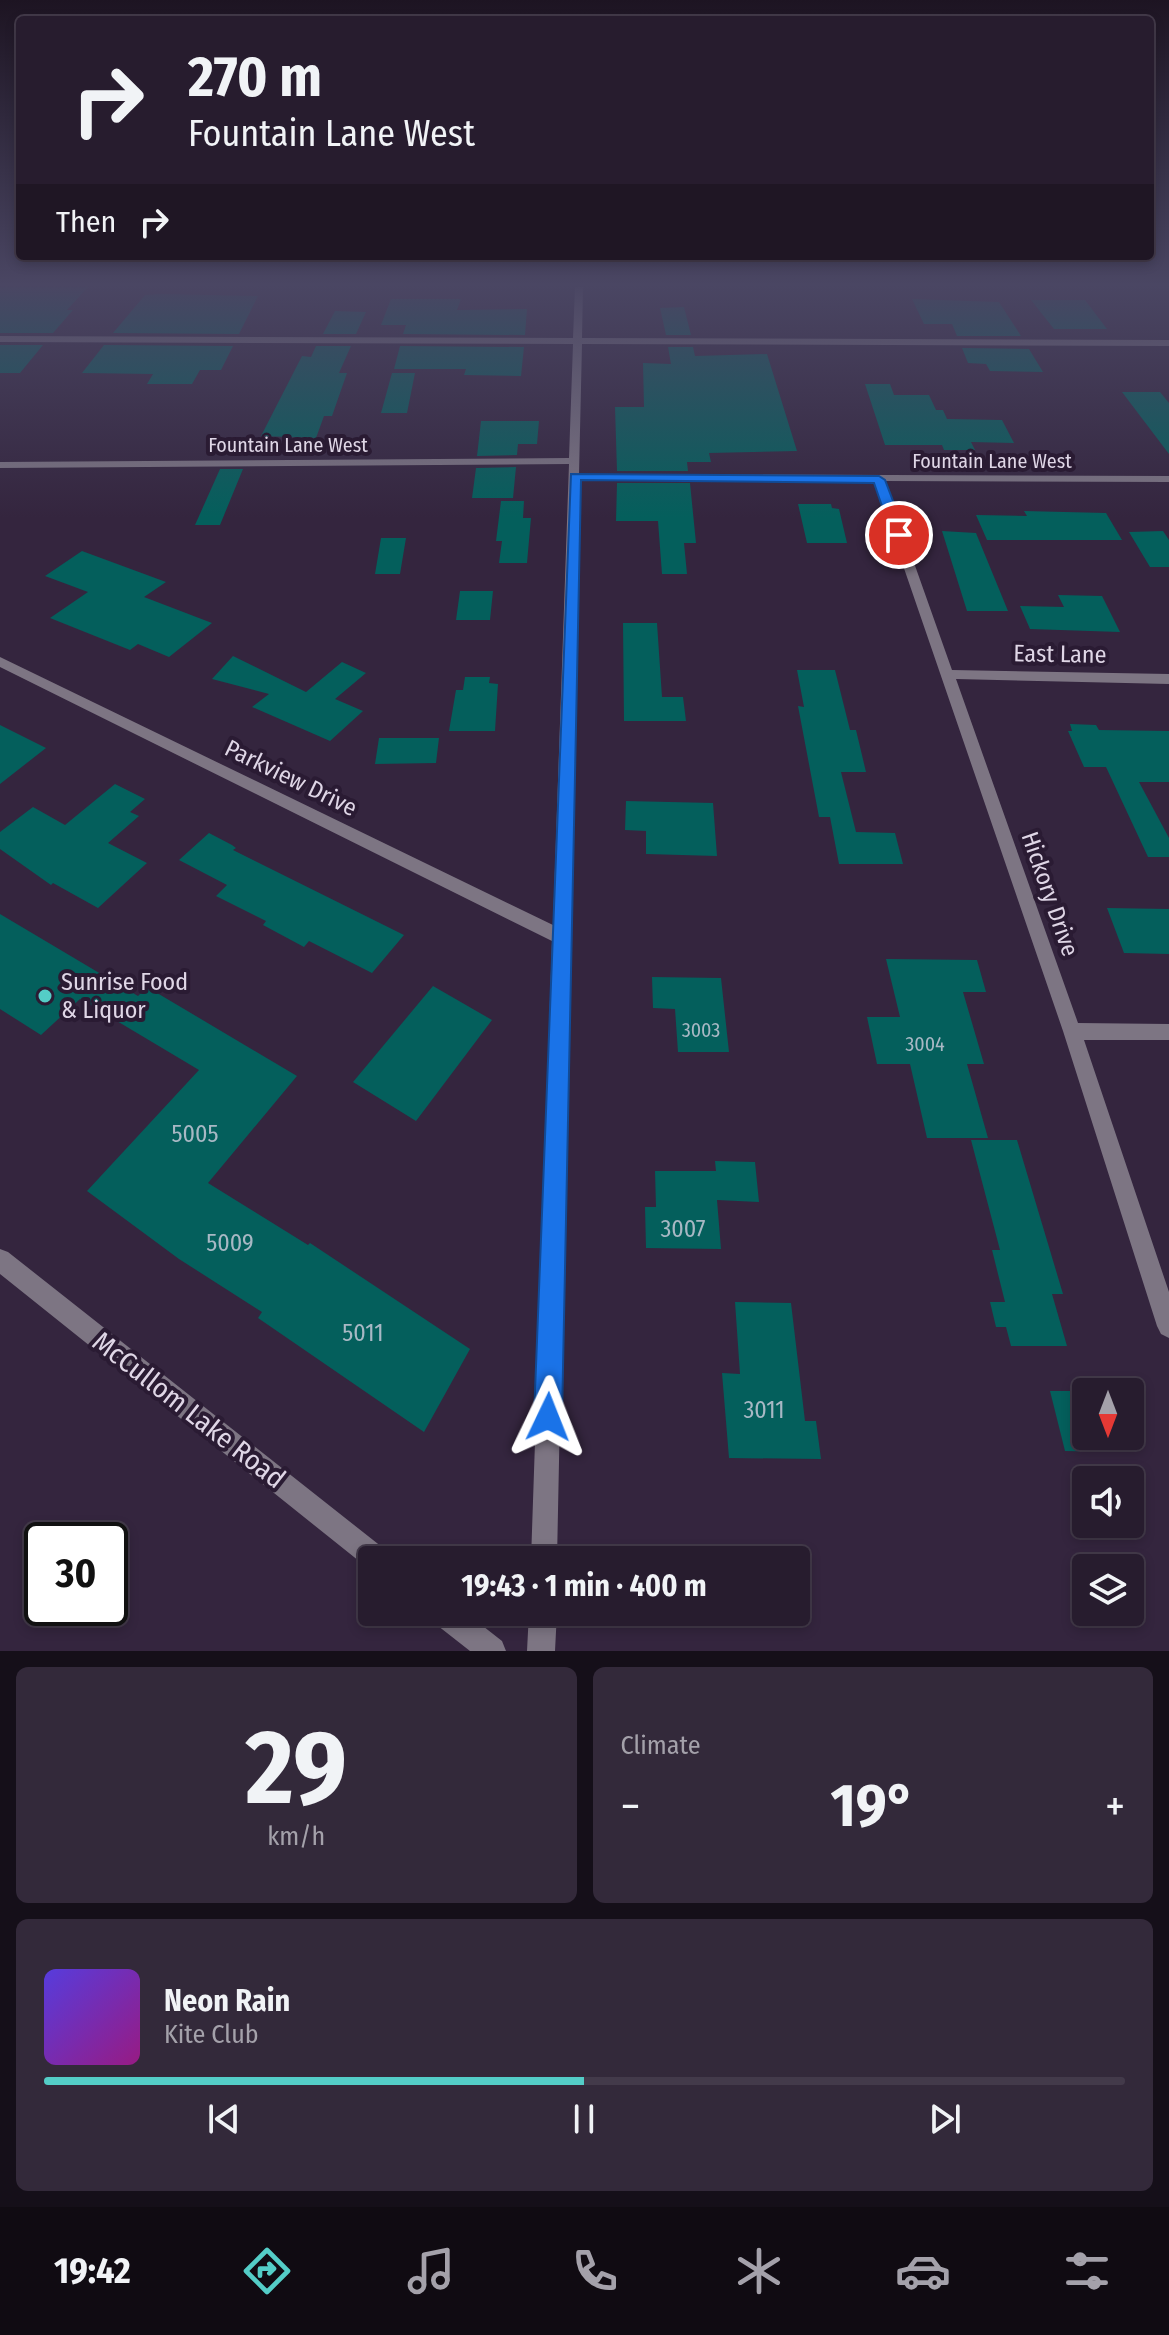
<!DOCTYPE html>
<html lang="en">
<head>
<meta charset="utf-8">
<style>
  :root { --surface:#271c2e; --page:#33293a; --text:#f1f3f6; --muted:#a4a1aa; --line:#433a4a; --accent:#54cdc7 }
  body { margin:0; font-family:"Fira Sans Condensed",sans-serif; background:var(--page); color:var(--text); height:100vh; display:flex; flex-direction:column; font-size:30px; white-space:nowrap }
  * { box-sizing:border-box; margin:0 }
  p { font-size:26px; color:var(--muted) }
  .icon { flex:none; width:44px; height:44px; fill:none; stroke:currentColor; stroke-width:2; stroke-linecap:round; stroke-linejoin:round }
  .map { position:relative; height:1651px; overflow:hidden }
  .panel { display:flex; flex-direction:column; gap:16px; padding:16px; background:#150f19; flex:1 }
  .panel>* { flex:none }
  .hud { position:absolute; left:16px; top:16px; width:1138px; height:244px; border-radius:8px; box-shadow:0 4px 12px #0003,0 0 0 2px var(--line); background:#271c2e; color:var(--text); overflow:hidden }
  .needle { width:52px; rotate:180deg }
  .controls { position:absolute; left:1072px; top:1378px; display:grid; gap:16px }
  .controls a { display:grid; place-items:center; width:72px; height:72px; border-radius:8px; background:var(--surface); box-shadow:0 4px 12px #0003,0 0 0 2px var(--line); font-size:40px }
  .speed { position:absolute; left:24px; top:1522px; display:flex; gap:16px; font-size:40px; font-weight:700; text-align:center }
  .speed>* { display:grid; place-content:center; width:104px; height:104px; border-radius:50%; background:var(--surface); box-shadow:0 4px 12px #0003,0 0 0 2px var(--line); line-height:1 }
  .speed .limit { border:4px solid #111; border-radius:12px; background:#fff; color:#111 }
  .pin { position:absolute; display:grid; place-items:center; width:68px; height:68px; color:#fff; margin:-34px; border:4px solid #fff; border-radius:50%; box-shadow:0 2px 8px #0007 }
  .me { position:absolute; width:88px; margin:-44px; rotate:2deg; stroke-linejoin:round; filter:drop-shadow(0 0 6px #0008) }
  .turn { display:flex; align-items:center; gap:28px; height:168px; padding:0 40px; font-size:36px }
  .turn .icon { width:104px; height:104px; stroke-width:2.5 }
  .turn b { display:block; font-size:56px; line-height:68px }
  .then { display:flex; align-items:center; height:76px; padding:0 40px; background:#0003; gap:16px; font-size:30px }
  .big { font-size:60px; font-weight:700; line-height:1.1 }
  .panel .card { flex:1; display:flex; flex-direction:column; justify-content:center; gap:12px; min-width:0; padding:0 28px; border-radius:12px; background:var(--page) }
  .panel .dial { align-items:center; gap:0 }
  .dial b { font-size:104px; line-height:1 }
  .song { display:flex; align-items:center; gap:24px }
  .cover { width:96px; height:96px; border-radius:12px; background:linear-gradient(135deg,hsl(250 70% 55%),hsl(310 70% 35%)) }
  .played { height:8px; border-radius:4px; background:linear-gradient(90deg,var(--accent) 50%,var(--line) 50%) }
  .keys { display:flex; justify-content:space-around; direction:ltr }
  .heat { display:flex; justify-content:space-between; align-items:center; font-size:44px; direction:ltr }
  .panel .tiles { flex:1; display:grid; gap:16px; grid-template-columns:1fr 1fr }
  .card:last-child { grid-column:span 2 }
  .trip { position:absolute; left:358px; top:1546px; width:452px; height:80px; border-radius:8px; background:var(--surface); box-shadow:0 4px 12px #0003,0 0 0 2px var(--line); font-weight:700; line-height:80px; text-align:center }
  .tabs { display:flex; height:128px; justify-content:space-around; align-items:center; background:#100b12; color:var(--muted) }
  .tabs .icon { width:56px; height:56px }
  .tabs .current { color:var(--accent) }
  .tabs b { font-size:36px; color:var(--text) }
  .map>svg:first-child { display:block }
  .building { fill:#045f5c }
  .lines { fill:none; stroke-linecap:round; stroke-linejoin:round }
  .minor { fill:#7d7583; fill-rule:evenodd }
  .tertiary { fill:#7d7583; fill-rule:evenodd }
  .route { fill:#1a73e8; stroke:#114b97; stroke-width:2 }
  .poi-dot { fill:#54cdc7; stroke:#2a1b33; stroke-width:3 }
  .labels { text-anchor:middle; dominant-baseline:central; stroke-width:8; stroke-linejoin:round; paint-order:stroke }
  .far-street-label { font-size:20px; fill:#dfd6e6; stroke:#2a1b33 }
  .number-label { font-size:20px; fill:#a8b8c4 }
  .street-label { font-size:24px; fill:#dfd6e6; stroke:#2a1b33 }
  .poi-label { font-size:24px; fill:#dfd6e6; stroke:#2a1b33; text-anchor:start }
  .near-number-label { font-size:24px; fill:#a8b8c4 }
  .near-street-label { font-size:28px; fill:#dfd6e6; stroke:#2a1b33 }
</style>
</head>
<body>
<div class="map">
<svg width="1169" height="1651" viewBox="0 0 1169 1651">
  <rect width="100%" height="100%" fill="#34253e"/>
  <path class="building" d="M 0,287 L 88,287 L 67,310 L 73,310 L 53,333 L 0,333 Z
    M 145,295 L 162,294 L 258,296 L 239,334 L 113,333 Z
    M 391,299 L 461,299 L 457,310 L 527,309 L 525,335 L 403,334 L 406,325 L 381,325 Z
    M 912,299 L 999,302 L 1021,336 L 957,336 L 952,324 L 924,324 Z
    M 1031,300 L 1085,300 L 1107,329 L 1054,329 Z
    M 684,307 L 691,335 L 666,335 L 660,308 Z
    M 335,311 L 366,312 L 356,334 L 323,334 Z
    M 0,345 L 43,345 L 20,373 L 0,373 Z
    M 104,345 L 233,346 L 221,370 L 200,370 L 192,384 L 147,384 L 153,374 L 82,373 Z
    M 316,346 L 351,346 L 339,373 L 347,373 L 332,416 L 324,416 L 316,438 L 261,436 L 302,356 L 311,357 Z
    M 400,346 L 524,347 L 521,376 L 464,375 L 466,369 L 394,369 Z
    M 668,347 L 693,347 L 695,356 L 767,354 L 797,451 L 709,453 L 711,462 L 687,462 L 688,471 L 617,471 L 615,407 L 644,407 L 643,363 L 671,364 Z
    M 962,348 L 1029,349 L 1043,372 L 990,371 L 986,364 L 968,363 Z
    M 392,373 L 415,373 L 407,413 L 381,413 Z
    M 865,384 L 890,384 L 894,395 L 929,395 L 936,410 L 943,410 L 947,419 L 1002,420 L 1014,443 L 971,442 L 975,450 L 944,450 L 942,445 L 885,445 Z
    M 1122,392 L 1160,392 L 1169,403 L 1169,454 Z
    M 481,421 L 539,421 L 537,444 L 518,444 L 517,455 L 477,456 Z
    M 516,467 L 513,498 L 472,498 L 476,468 Z
    M 220,469 L 243,469 L 220,525 L 195,525 Z
    M 617,483 L 690,483 L 696,543 L 684,543 L 687,574 L 662,574 L 658,521 L 616,521 Z
    M 501,501 L 524,501 L 523,518 L 531,518 L 527,563 L 499,563 L 502,541 L 496,541 Z
    M 798,504 L 831,504 L 832,508 L 839,509 L 847,543 L 807,543 Z
    M 1024,511 L 1106,513 L 1122,540 L 987,540 L 976,515 L 1027,516 Z
    M 942,531 L 976,533 L 1008,611 L 967,611 Z
    M 1163,531 L 1169,540 L 1169,567 L 1150,567 L 1129,532 Z
    M 381,538 L 406,538 L 400,574 L 375,574 Z
    M 82,551 L 166,582 L 144,597 L 212,623 L 169,657 L 138,644 L 130,650 L 50,618 L 88,592 L 45,576 Z
    M 460,591 L 493,591 L 490,620 L 456,620 Z
    M 1058,595 L 1102,596 L 1120,632 L 1030,629 L 1020,606 L 1064,607 Z
    M 623,623 L 657,623 L 662,697 L 683,697 L 686,721 L 624,721 Z
    M 233,656 L 306,692 L 342,662 L 366,673 L 335,699 L 363,711 L 330,741 L 252,707 L 269,694 L 212,679 Z
    M 797,670 L 835,670 L 850,730 L 856,730 L 866,772 L 841,772 L 856,832 L 895,833 L 903,864 L 839,864 L 830,817 L 819,817 L 798,706 L 804,707 Z
    M 465,677 L 490,677 L 489,683 L 498,684 L 495,731 L 449,731 L 456,690 L 463,690 Z
    M 1070,724 L 1096,725 L 1099,730 L 1169,731 L 1169,782 L 1139,782 L 1169,838 L 1169,857 L 1148,857 L 1106,767 L 1084,767 L 1068,731 L 1072,731 Z
    M 0,725 L 46,748 L 0,784 Z
    M 379,738 L 439,738 L 436,763 L 375,764 Z
    M 115,784 L 145,799 L 130,812 L 139,816 L 108,843 L 147,863 L 98,908 L 53,883 L 51,885 L 0,849 L 0,832 L 33,807 L 65,825 Z
    M 626,801 L 713,803 L 717,856 L 646,854 L 646,831 L 625,830 Z
    M 209,833 L 232,845 L 236,848 L 233,850 L 404,935 L 372,973 L 309,941 L 304,947 L 263,925 L 266,921 L 216,896 L 227,885 L 179,860 Z
    M 1107,908 L 1169,909 L 1169,954 L 1124,953 Z
    M 0,914 L 138,996 L 147,987 L 297,1076 L 208,1183 L 308,1245 L 310,1243 L 470,1349 L 424,1432 L 258,1318 L 262,1312 L 179,1259 L 87,1191 L 199,1070 L 80,999 L 41,1035 L 0,1009 Z
    M 886,959 L 977,960 L 986,992 L 963,992 L 984,1064 L 967,1064 L 988,1138 L 927,1138 L 910,1064 L 877,1064 L 867,1017 L 900,1017 Z
    M 652,977 L 721,978 L 729,1052 L 678,1052 L 675,1009 L 653,1008 Z
    M 433,986 L 492,1020 L 416,1121 L 353,1082 Z
    M 971,1140 L 1017,1140 L 1063,1294 L 1052,1294 L 1067,1346 L 1011,1346 L 1006,1327 L 996,1327 L 990,1302 L 1005,1302 L 992,1250 L 1000,1250 Z
    M 715,1161 L 755,1162 L 759,1202 L 717,1200 L 721,1249 L 646,1248 L 645,1207 L 656,1207 L 655,1171 L 716,1171 Z
    M 735,1302 L 791,1303 L 805,1421 L 816,1421 L 821,1459 L 729,1458 L 722,1373 L 740,1374 Z
    M 1050,1391 L 1093,1391 L 1086,1392 L 1086,1436 L 1106,1436 L 1110,1452 L 1065,1451 Z"/>
  <g class="lines">
    <path class="minor" d="M 575,287 L 583,287 L 582,338 L 1169,340 L 1169,346 L 582,344 L 579,474 L 1169,476 L 1169,482 L 885,481 L 952,670 L 1169,674 L 1169,684 L 956,679 L 1078,1023 L 1169,1024 L 1169,1040 L 1084,1040 L 1169,1292 L 1169,1338 L 1161,1334 L 1157,1326 L 1063,1031 L 874,481 L 579,480 L 557,1560 L 531,1560 L 552,941 L 0,667 L 0,657 L 553,925 L 569,464 L 0,468 L 0,462 L 569,458 L 573,344 L 0,342 L 0,336 L 573,338 Z
      M 529,1612 L 557,1612 L 555,1651 L 527,1651 Z"/>
    <path class="tertiary" d="M 0,1249 L 8,1252 L 387,1551 L 391,1560 L 372,1560 L 372,1571 L 369,1569 L 0,1274 Z
      M 429,1612 L 465,1612 L 502,1641 L 506,1651 L 470,1651 L 433,1622 Z"/>
  </g>
  <linearGradient id="sky" x2="0" y2="1"><stop stop-color="#1d1422"/><stop offset="0.55" stop-color="#4a4663"/><stop offset="1" stop-color="#4a4663" stop-opacity="0"/></linearGradient>
  <rect width="1169" height="518" fill="url(#sky)"/>
  <path class="route" d="M 571,474 L 879,476 L 885,480 L 906,535 L 899,539 L 892,535 L 874,483 L 581,480 L 562,1417 L 558,1427 L 548,1431 L 538,1427 L 534,1417 Z"/>
  <circle class="poi-dot" cx="45" cy="996" r="8"/>
  <g class="labels">
    <g class="far-street-label">
      <text x="288" y="445">Fountain Lane West</text>
      <text x="992" y="461">Fountain Lane West</text>
    </g>
    <g class="number-label">
      <text x="701" y="1030">3003</text>
      <text x="925" y="1044">3004</text>
    </g>
    <g class="street-label">
      <text transform="translate(1060 654) rotate(1)">East Lane</text>
      <text transform="translate(291 778) rotate(26)">Parkview Drive</text>
      <text transform="translate(1050 894) rotate(71)">Hickory Drive</text>
    </g>
    <g class="poi-label">
      <text x="61" y="982">Sunrise Food<tspan x="61" dy="28">&amp; Liquor</tspan></text>
    </g>
    <g class="near-number-label">
      <text x="195" y="1134">5005</text>
      <text x="683" y="1229">3007</text>
      <text x="230" y="1243">5009</text>
      <text x="363" y="1333">5011</text>
      <text x="764" y="1410">3011</text>
    </g>
    <g class="near-street-label">
      <text transform="translate(189 1410) rotate(38)">McCullom Lake Road</text>
    </g>
  </g>
</svg>
<div class="controls">
<a><svg class="needle" viewBox="-14 -14 28 28"><path d="M0-13l5 13h-10z" fill="#e53935"/><path d="M0 13l5-13h-10z" fill="#a4a1aa"/></svg></a>
<a><svg class="icon" aria-label="sound" viewBox="0 0 24 24"><path d="M4 9h4l5-4v14l-5-4H4zM17 9q2 3 0 6"/></svg></a>
<a><svg class="icon" aria-label="layers" viewBox="0 0 24 24"><path d="M12 4l9 5-9 5-9-5zM3 14l9 5 9-5"/></svg></a>
</div>
<div class="speed"><div class="limit">30</div></div>
<div class="pin" style="left:899px;top:535px;background:#d93025"><svg class="icon" aria-label="arrive" viewBox="0 0 24 24"><path d="M6 21V4h12l-3 4 3 4H6"/></svg></div>
<svg class="me" style="left:548px;top:1417px" viewBox="-20 -20 40 40"><path d="M0-17L14 15 0 8-14 15z" fill="#1a73e8" stroke="#fff" stroke-width="4"/></svg>
<div class="trip">19:43 · 1 min · 400 m</div>
<div class="hud">
<div class="turn"><svg class="icon" aria-label="right" viewBox="0 0 24 24"><path d="M7 20v-9h11M14 6l5 5-5 5"/></svg><div><b>270 m</b>Fountain Lane West</div></div>
<div class="then">Then<svg class="icon" aria-label="right" viewBox="0 0 24 24"><path d="M7 20v-9h11M14 6l5 5-5 5"/></svg></div>
</div>
</div>
<section class="panel">
<div class="tiles">
<div class="card dial"><b>29</b><p>km/h</p></div>
<div class="card"><p>Climate</p>
<div class="heat"><a>−</a><b class="big">19°</b><a>+</a></div>
</div>
<div class="card">
<div class="song"><i class="cover"></i><div><b>Neon Rain</b><p>Kite Club</p></div></div>
<div class="played"></div>
<div class="keys"><svg class="icon" aria-label="previous" viewBox="0 0 24 24"><path d="M18 5L8 12l10 7zM5 5v14"/></svg><svg class="icon" aria-label="pause" viewBox="0 0 24 24"><path d="M8 5v14M16 5v14"/></svg><svg class="icon" aria-label="next" viewBox="0 0 24 24"><path d="M6 5l10 7-10 7zM19 5v14"/></svg></div>
</div>
</div>
</section>
<nav class="tabs">
<b>19:42</b>
<svg class="icon current" aria-label="directions" viewBox="0 0 24 24"><path d="M12 3l9 9-9 9-9-9zM9 14v-3h6M13 9l2 2-2 2"/></svg>
<svg class="icon" aria-label="music" viewBox="0 0 24 24"><path d="M9 18V5l10-2v13"/><circle cx="6" cy="18" r="3"/><circle cx="16" cy="16" r="3"/></svg>
<svg class="icon" aria-label="phone" viewBox="0 0 24 24"><path d="M5 4h4l2 5-3 2q2 4 5 5l2-3 5 2v4C11 20 4 13 5 4z"/></svg>
<svg class="icon" aria-label="climate" viewBox="0 0 24 24"><path d="M12 3v18M4 7l16 10M4 17L20 7"/></svg>
<svg class="icon" aria-label="car" viewBox="0 0 24 24"><path d="M5 17H2v-5l4-1 3-4h7l3 4 3 1v5h-3M9 17h6M6 11h13"/><circle cx="7" cy="17" r="2"/><circle cx="17" cy="17" r="2"/></svg>
<svg class="icon" aria-label="filters" viewBox="0 0 24 24"><path d="M4 7h16M4 17h16"/><circle cx="9" cy="7" r="2"/><circle cx="15" cy="17" r="2"/></svg>
</nav>
</body>
</html>
